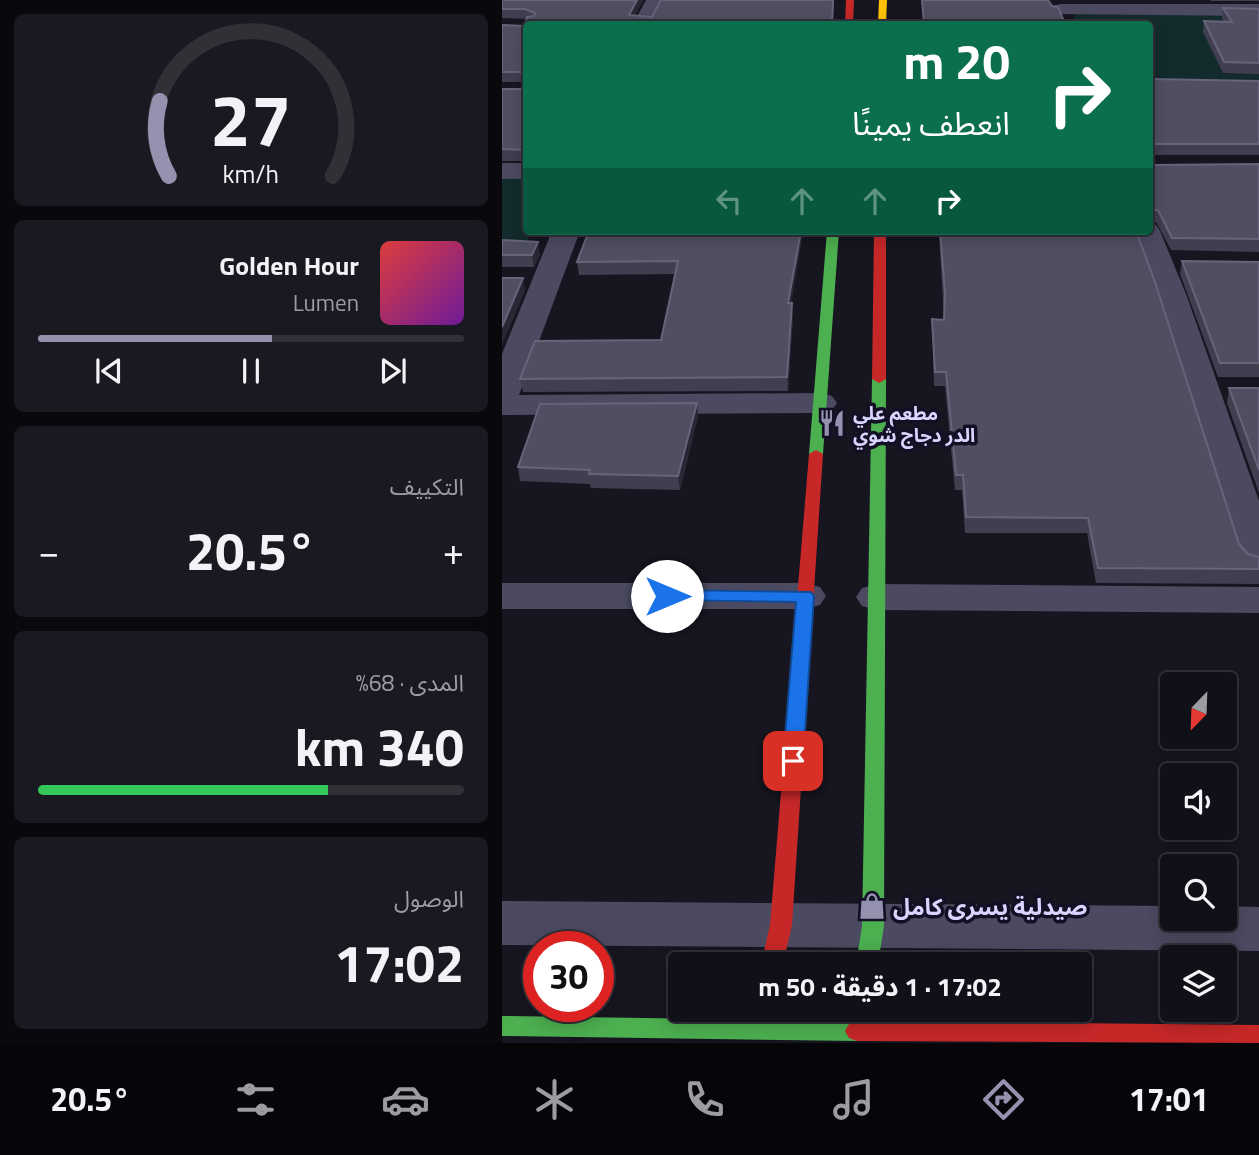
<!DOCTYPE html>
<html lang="ar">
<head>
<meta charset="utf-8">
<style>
  :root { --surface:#101018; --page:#191921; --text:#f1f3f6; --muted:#9c9da2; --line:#303037; --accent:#9592b0 }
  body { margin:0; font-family:"Titillium Web","Noto Sans Arabic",sans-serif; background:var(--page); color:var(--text); direction:rtl; height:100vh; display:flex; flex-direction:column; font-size:26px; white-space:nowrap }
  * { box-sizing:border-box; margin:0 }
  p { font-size:23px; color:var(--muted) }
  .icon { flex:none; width:38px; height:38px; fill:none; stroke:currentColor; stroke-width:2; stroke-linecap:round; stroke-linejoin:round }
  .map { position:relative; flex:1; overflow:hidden; direction:ltr }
  .details { display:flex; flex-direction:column; gap:14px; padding:14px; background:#09090d; width:502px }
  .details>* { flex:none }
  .top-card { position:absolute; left:21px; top:21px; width:630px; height:214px; border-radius:7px; box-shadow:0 4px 18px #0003,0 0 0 2px var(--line); direction:rtl; background:#0b6e4f; color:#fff; overflow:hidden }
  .needle { width:46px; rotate:203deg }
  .fabs { position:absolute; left:658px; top:672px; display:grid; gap:14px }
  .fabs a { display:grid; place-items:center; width:77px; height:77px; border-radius:7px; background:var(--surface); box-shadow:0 4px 18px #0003,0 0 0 2px var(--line); font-size:35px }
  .speed { position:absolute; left:21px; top:931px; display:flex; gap:14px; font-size:35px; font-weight:700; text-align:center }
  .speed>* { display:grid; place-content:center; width:91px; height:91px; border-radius:50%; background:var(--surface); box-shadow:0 4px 18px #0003,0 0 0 2px var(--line); line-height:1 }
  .speed .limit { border:10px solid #d22; background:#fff; color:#111 }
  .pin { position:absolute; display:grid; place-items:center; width:60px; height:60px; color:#fff; margin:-30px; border-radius:14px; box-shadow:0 4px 10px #0006 }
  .me { position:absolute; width:77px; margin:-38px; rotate:90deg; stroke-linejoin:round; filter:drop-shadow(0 0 5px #0008) }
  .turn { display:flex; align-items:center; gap:24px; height:147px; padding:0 28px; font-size:32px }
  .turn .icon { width:91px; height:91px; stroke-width:2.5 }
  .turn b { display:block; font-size:49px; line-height:60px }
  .lanes { display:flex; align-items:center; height:66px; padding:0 28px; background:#0003; justify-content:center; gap:35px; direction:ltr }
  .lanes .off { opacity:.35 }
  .big { font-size:52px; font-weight:700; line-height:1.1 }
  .details .tile { flex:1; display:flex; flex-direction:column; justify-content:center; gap:10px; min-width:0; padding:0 24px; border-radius:10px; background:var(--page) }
  .details .dial { align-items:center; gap:0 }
  .dial svg { height:182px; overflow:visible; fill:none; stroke:var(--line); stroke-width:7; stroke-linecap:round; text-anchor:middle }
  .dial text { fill:var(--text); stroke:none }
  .song { display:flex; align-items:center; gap:21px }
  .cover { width:84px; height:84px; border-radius:10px; background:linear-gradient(135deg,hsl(0 70% 55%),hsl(280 70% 35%)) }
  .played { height:7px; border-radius:4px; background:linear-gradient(90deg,var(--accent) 55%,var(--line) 55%) }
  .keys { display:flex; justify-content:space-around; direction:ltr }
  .heat { display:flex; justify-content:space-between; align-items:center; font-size:38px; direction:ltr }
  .charge { height:10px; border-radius:5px; background:linear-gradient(90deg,#34c759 68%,var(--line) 0) }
  .trip { position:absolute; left:166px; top:952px; width:424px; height:70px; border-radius:7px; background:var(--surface); box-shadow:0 4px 18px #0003,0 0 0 2px var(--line); font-weight:700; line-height:70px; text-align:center; direction:rtl }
  .dock { display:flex; height:112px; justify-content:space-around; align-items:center; background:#06060a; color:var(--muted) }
  .dock .icon { width:49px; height:49px }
  .dock .selected { color:var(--accent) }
  .dock b { font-size:32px; color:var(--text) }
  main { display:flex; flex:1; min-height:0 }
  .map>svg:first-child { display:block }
  .green { fill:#132b2c }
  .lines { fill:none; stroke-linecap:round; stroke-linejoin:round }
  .street { fill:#4b4a61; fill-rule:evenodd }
  .fast { fill:#4caf50; fill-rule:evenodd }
  .slow { fill:#ffc107; fill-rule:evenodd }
  .jam { fill:#c62828; fill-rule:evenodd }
  .wall { fill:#403e4f }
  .shaded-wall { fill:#282734 }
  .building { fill:#504f62; stroke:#66647a; stroke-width:2 }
  .route { fill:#1a73e8; stroke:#114b97; stroke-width:2 }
  .labels { text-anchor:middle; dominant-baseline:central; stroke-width:7; stroke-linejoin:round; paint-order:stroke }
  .poi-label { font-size:19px; font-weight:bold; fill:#d9d5fe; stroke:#131025; text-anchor:start }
  .near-poi-label { font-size:23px; font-weight:bold; fill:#d9d5fe; stroke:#131025; text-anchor:start }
</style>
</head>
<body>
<main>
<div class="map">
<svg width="757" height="1043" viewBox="0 0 757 1043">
  <rect width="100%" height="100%" fill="#161520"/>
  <path class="green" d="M 571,13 L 757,13 L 757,80 L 648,80 L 648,24 L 575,24 Z
    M 0,179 L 24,179 L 24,231 L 29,231 L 15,265 L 0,265 Z"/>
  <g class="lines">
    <path class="street" d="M 144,0 L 164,0 L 151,24 L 131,24 Z
      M 558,4 L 757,4 L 757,16 L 551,14 L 548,10 L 551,6 Z
      M 0,163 L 24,163 L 24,179 L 0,179 Z
      M 648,224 L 654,225 L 658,231 L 684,294 L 757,501 L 757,570 L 743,567 L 737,558 L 654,294 L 630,231 L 648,231 Z
      M 50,231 L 78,231 L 17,395 L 318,393 L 330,396 L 335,403 L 330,410 L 318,413 L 0,415 L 0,354 Z
      M 0,583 L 303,583 L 318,587 L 324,596 L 318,605 L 303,609 L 0,609 Z
      M 375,584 L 757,587 L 757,613 L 375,610 L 360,606 L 354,597 L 360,588 Z
      M 0,901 L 670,906 L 670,919 L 723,919 L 723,906 L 757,907 L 757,951 L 0,945 Z"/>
    <path class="fast" d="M 325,231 L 337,231 L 321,454 L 314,458 L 307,454 Z
      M 377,375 L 384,379 L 382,926 L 376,964 L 354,964 L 360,926 L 370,379 Z
      M 0,1016 L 355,1021 L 363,1024 L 367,1031 L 363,1038 L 355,1041 L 0,1036 Z"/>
    <path class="slow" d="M 377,0 L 385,0 L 384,24 L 376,24 Z"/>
    <path class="jam" d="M 344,0 L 352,0 L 351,24 L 343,24 Z
      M 372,231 L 384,231 L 384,379 L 377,383 L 370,379 Z
      M 314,450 L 321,454 L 290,925 L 281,964 L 259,964 L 268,925 L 307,454 Z
      M 355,1021 L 757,1025 L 757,1043 L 355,1041 L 347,1038 L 343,1031 L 347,1024 Z"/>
  </g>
  <path class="wall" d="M 0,0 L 141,0 L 133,15 L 150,17 L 159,0 L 332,0 L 331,24 L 24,24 L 24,161 L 0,161 L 0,89 L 24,89 L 24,82 L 0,82 L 0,25 L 23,26 L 25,19 L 0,18 Z
    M 708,0 L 757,0 L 757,1 L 709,1 Z
    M 721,8 L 757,9 L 757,74 L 721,73 L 701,32 L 702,21 L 722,22 L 720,18 Z
    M 648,79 L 757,81 L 757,155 L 648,155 Z
    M 648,163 L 649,165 L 757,164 L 757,252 L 669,250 L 654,222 L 648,222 Z
    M 87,231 L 301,231 L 289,303 L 291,316 L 286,391 L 21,392 L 18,379 L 159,340 L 174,274 L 77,275 L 75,262 Z
    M 437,231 L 634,231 L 737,544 L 746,554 L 757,557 L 757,584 L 594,583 L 585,533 L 463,533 L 460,490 L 453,490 L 443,386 L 432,386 L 430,319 L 442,320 Z
    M 0,240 L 38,254 L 32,267 L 0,267 Z
    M 680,261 L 757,262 L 757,377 L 716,377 L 678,274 Z
    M 727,388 L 757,388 L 757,493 L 725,403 Z
    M 195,403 L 196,416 L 178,490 L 89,488 L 88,484 L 18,481 L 16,467 Z"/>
  <path class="shaded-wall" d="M 135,0 L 141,0 L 128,24 L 127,15 Z
    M 299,231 L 301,231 L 300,239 L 287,316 L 286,303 Z
    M 36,242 L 38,254 L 32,267 L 30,255 Z
    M 21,278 L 23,291 L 0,345 L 0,327 Z
    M 290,303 L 291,316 L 286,391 L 285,377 Z
    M 195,403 L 196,416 L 178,490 L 176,476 Z"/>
  <path class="building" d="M 0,0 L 135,0 L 127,15 L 150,17 L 159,0 L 331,0 L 330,24 L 24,24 L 24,150 L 0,149 L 0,89 L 24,89 L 24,72 L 0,72 L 0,25 L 23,26 L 25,17 L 32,16 L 33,13 L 23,9 L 0,9 Z
    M 420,0 L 546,0 L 550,6 L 556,7 L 563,24 L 422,24 Z
    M 721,8 L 757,9 L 757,63 L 722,62 L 702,21 L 730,22 Z
    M 648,79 L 757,81 L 757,144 L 649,144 L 648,146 Z
    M 648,163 L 649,165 L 757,164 L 757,239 L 670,238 L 656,210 L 648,210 L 648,212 Z
    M 87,231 L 299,231 L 286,303 L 290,303 L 285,377 L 18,379 L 33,341 L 159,340 L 176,261 L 75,262 Z
    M 438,231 L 634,231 L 653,282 L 737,544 L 746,554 L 757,557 L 757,569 L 596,568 L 586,518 L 464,517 L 461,475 L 454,475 L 444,372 L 433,372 L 430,319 L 442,320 L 443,293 Z
    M 0,240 L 36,242 L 30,255 L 0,255 Z
    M 680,261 L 757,262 L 757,363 L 718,363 Z
    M 0,278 L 21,278 L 0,327 Z
    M 727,388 L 757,388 L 757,470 Z
    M 195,403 L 176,476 L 87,474 L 88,470 L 16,467 L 38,404 Z"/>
  <path class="route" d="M 165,590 L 309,592 L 312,596 L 301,761 L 298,766 L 291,768 L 284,766 L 281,761 L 294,602 L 159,600 L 157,596 Z"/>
  <defs>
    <symbol id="restaurant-bare" viewBox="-9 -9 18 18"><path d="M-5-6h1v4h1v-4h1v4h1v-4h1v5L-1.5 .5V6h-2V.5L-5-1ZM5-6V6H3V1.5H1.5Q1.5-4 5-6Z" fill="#9592b0" stroke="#131025" stroke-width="2.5" paint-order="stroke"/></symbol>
    <symbol id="shop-bare" viewBox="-9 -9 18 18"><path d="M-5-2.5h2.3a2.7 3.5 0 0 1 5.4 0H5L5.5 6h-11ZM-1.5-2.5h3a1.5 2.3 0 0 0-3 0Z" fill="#9592b0" stroke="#131025" stroke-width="2.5" paint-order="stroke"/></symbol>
  </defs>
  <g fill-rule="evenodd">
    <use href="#restaurant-bare" x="311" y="404" width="38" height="38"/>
    <use href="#shop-bare" x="351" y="887" width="38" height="38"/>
  </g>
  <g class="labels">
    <g class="poi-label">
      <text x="351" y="412">مطعم علي<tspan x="351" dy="22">الدر دجاج شوي</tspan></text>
    </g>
    <g class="near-poi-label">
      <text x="391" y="906">صيدلية يسرى كامل</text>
    </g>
  </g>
</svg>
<div class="fabs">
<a><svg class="needle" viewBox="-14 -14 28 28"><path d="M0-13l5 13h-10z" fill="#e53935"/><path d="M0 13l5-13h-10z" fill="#9c9da2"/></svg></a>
<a><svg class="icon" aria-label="sound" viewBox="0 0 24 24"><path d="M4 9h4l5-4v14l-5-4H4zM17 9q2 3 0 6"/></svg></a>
<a><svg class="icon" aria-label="search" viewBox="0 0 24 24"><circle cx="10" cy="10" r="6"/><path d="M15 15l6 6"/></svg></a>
<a><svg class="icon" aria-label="layers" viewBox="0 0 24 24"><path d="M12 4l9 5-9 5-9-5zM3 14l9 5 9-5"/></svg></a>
</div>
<div class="speed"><div class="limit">30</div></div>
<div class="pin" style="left:291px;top:761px;background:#d93025"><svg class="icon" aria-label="arrive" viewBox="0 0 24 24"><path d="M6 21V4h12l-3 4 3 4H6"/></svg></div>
<svg class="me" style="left:165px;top:596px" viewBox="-20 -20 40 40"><circle r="19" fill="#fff"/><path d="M0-13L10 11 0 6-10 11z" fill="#1a73e8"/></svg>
<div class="trip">17:02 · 1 دقيقة · 50 m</div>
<div class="top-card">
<div class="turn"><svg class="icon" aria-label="right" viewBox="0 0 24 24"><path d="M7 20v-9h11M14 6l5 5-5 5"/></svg><div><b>20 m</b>انعطف يمينًا</div></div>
<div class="lanes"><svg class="icon off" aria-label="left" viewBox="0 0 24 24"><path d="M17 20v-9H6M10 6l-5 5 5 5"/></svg><svg class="icon off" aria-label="ahead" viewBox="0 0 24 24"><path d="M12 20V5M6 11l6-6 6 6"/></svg><svg class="icon off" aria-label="ahead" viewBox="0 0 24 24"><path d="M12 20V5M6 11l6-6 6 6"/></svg><svg class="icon" aria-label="right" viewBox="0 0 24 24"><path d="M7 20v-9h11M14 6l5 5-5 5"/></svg></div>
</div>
</div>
<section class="details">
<div class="tile dial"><svg viewBox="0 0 100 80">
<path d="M14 69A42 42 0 1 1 86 69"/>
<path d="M14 69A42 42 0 0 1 10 36" stroke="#9592b0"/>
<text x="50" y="56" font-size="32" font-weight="700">27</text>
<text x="50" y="72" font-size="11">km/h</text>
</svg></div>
<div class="tile">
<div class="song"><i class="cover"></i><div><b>Golden Hour</b><p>Lumen</p></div></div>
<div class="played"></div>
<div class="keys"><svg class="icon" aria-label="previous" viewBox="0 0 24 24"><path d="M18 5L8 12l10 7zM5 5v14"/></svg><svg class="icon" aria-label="pause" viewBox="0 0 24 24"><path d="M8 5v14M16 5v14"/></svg><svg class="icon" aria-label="next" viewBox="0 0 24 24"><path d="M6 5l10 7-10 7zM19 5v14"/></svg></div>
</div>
<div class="tile"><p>التكييف</p>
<div class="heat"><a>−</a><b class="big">20.5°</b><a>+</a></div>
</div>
<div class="tile"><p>المدى · 68%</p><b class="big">340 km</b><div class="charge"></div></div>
<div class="tile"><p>الوصول</p><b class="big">17:02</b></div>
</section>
</main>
<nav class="dock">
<b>17:01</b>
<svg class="icon selected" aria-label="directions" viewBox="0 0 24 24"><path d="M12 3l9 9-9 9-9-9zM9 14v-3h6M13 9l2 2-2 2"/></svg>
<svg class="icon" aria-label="music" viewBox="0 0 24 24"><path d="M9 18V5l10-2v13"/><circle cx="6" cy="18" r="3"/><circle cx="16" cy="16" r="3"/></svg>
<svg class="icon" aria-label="phone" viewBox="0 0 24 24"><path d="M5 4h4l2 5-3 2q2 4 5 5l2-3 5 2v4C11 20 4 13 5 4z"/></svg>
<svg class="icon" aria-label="climate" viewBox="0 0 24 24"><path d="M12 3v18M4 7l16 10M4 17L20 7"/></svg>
<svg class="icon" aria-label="car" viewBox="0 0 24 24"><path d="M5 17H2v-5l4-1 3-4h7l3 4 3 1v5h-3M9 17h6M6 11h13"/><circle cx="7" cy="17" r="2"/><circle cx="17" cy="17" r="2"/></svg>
<svg class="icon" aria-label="filters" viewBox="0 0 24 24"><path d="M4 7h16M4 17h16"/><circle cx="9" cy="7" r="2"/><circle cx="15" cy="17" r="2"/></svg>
<b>20.5°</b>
</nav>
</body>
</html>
